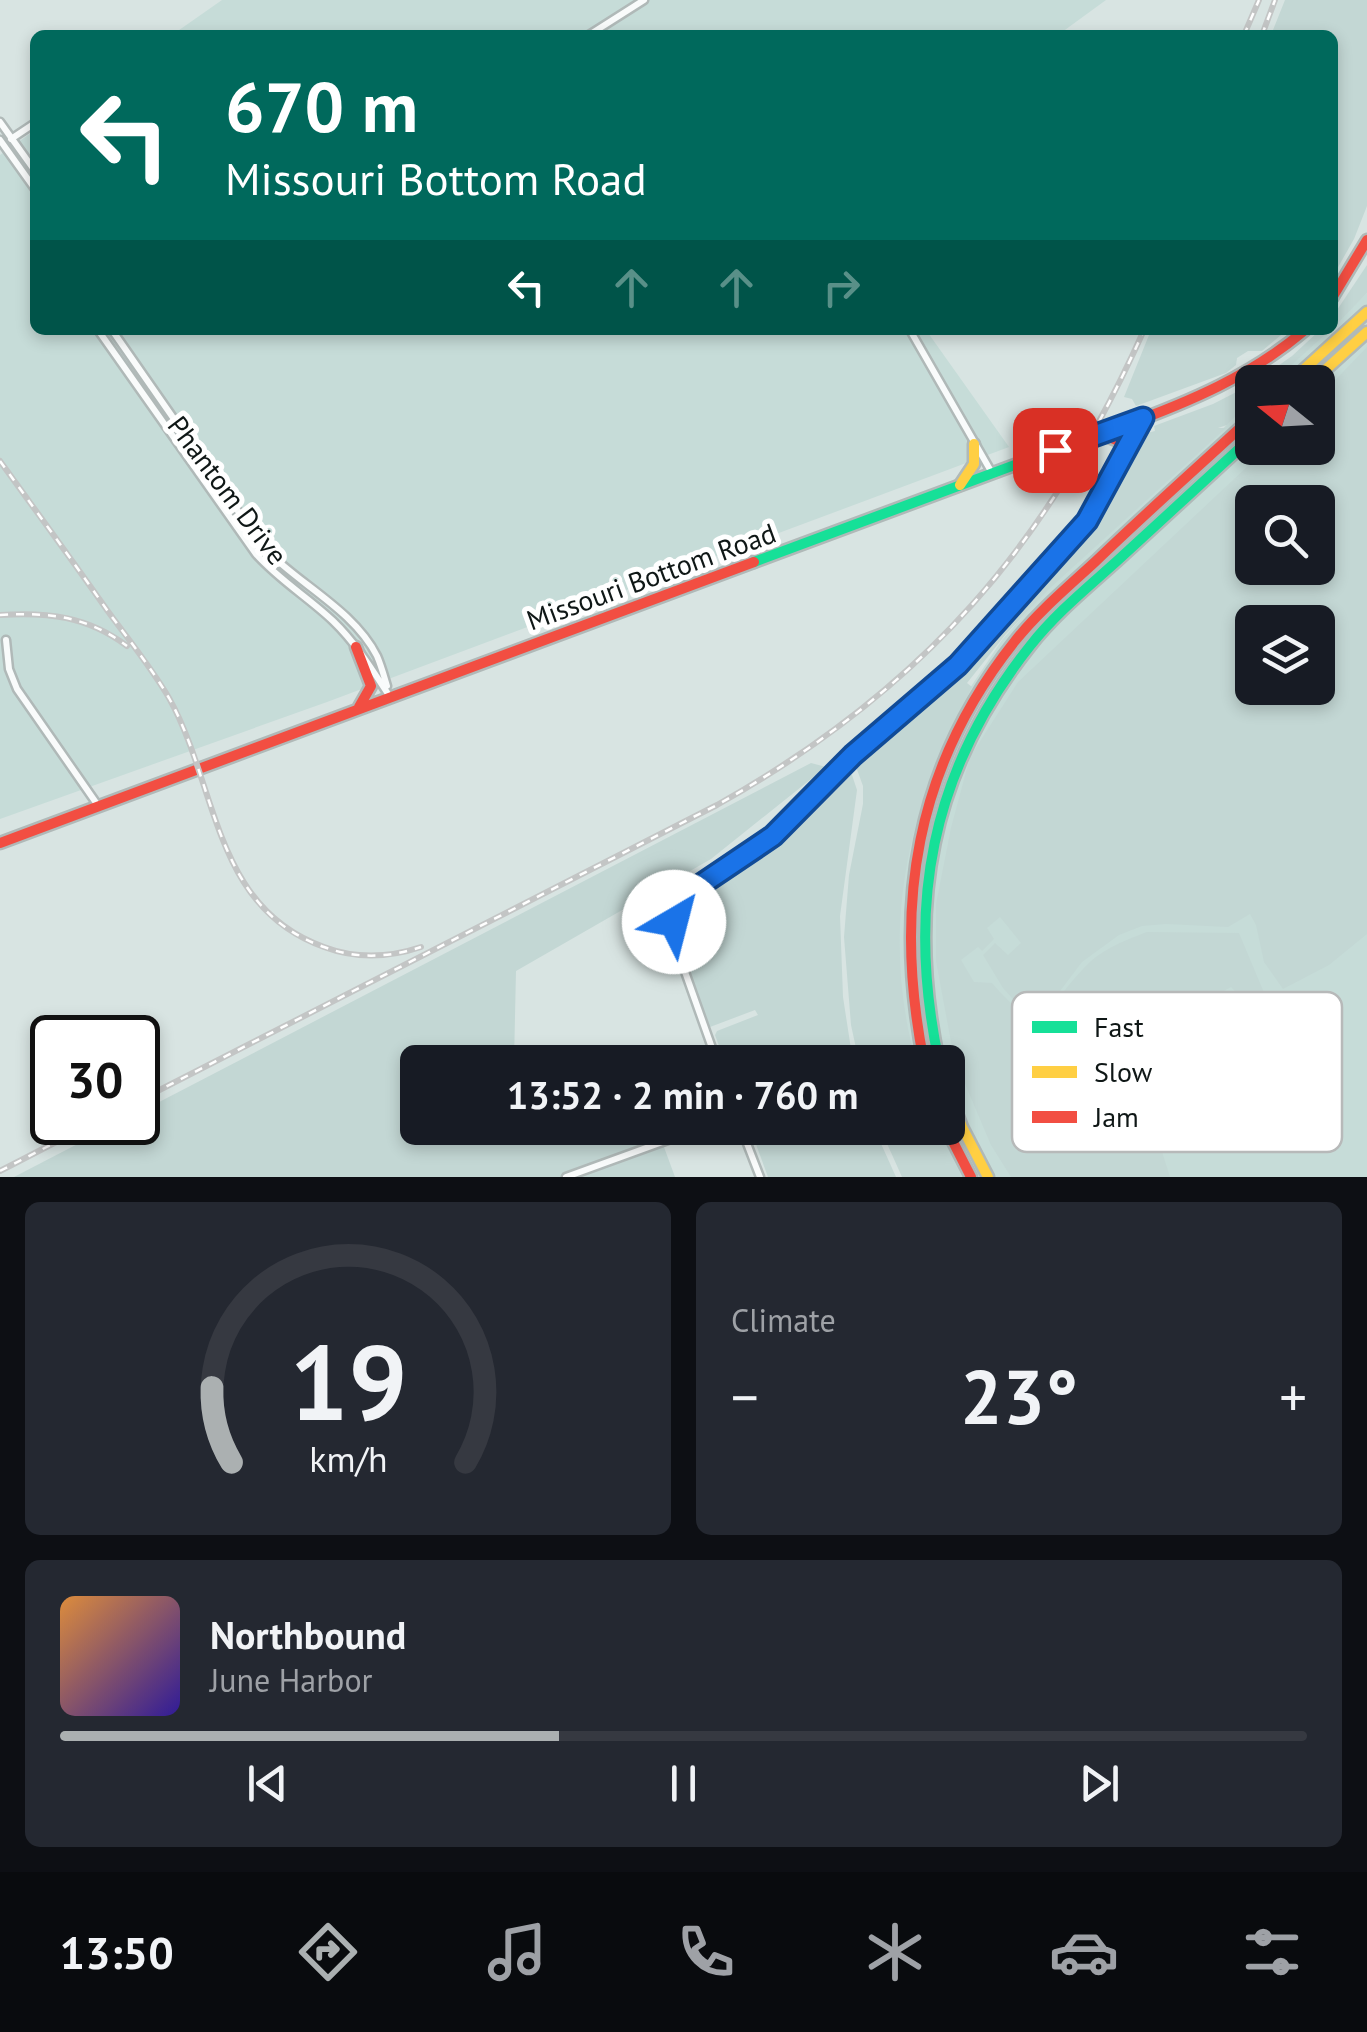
<!DOCTYPE html>
<html lang="en">
<head>
<meta charset="utf-8">
<style>
  :root { --surface:#171b24; --page:#242831; --text:#f1f3f6; --muted:#9ea1a6; --line:#363941; --accent:#abb0b1 }
  body { margin:0; font-family:"PT Sans",sans-serif; background:var(--page); color:var(--text); height:100vh; display:flex; flex-direction:column; font-size:38px; white-space:nowrap }
  * { box-sizing:border-box; margin:0 }
  p { font-size:32px; color:var(--muted) }
  .icon { flex:none; width:55px; height:55px; fill:none; stroke:currentColor; stroke-width:2; stroke-linecap:round; stroke-linejoin:round }
  .map { position:relative; height:1177px; overflow:hidden }
  .sheet { display:flex; flex-direction:column; gap:25px; padding:25px; background:#0d0f14; flex:1 }
  .sheet>* { flex:none }
  .hud { position:absolute; left:30px; top:30px; width:1308px; height:305px; border-radius:15px; box-shadow:0 5px 15px #0003; background:#00695c; color:#fff; overflow:hidden }
  .needle { width:65px; rotate:288deg }
  .buttons { position:absolute; left:1235px; top:365px; display:grid; gap:20px }
  .buttons a { display:grid; place-items:center; width:100px; height:100px; border-radius:15px; background:var(--surface); box-shadow:0 5px 15px #0003; font-size:50px }
  .speed { position:absolute; left:30px; top:1015px; display:flex; gap:20px; font-size:50px; font-weight:700; text-align:center }
  .speed>* { display:grid; place-content:center; width:130px; height:130px; border-radius:50%; background:var(--surface); box-shadow:0 5px 15px #0003; line-height:1 }
  .speed .limit { border:5px solid #111; border-radius:15px; background:#fff; color:#111 }
  .pin { position:absolute; display:grid; place-items:center; width:85px; height:85px; color:#fff; margin:-42px; border-radius:20px; box-shadow:0 5px 15px #0006 }
  .me { position:absolute; width:110px; margin:-55px; rotate:37deg; stroke-linejoin:round; filter:drop-shadow(0 0 8px #0008) }
  .turn { display:flex; align-items:center; gap:35px; height:210px; padding:0 30px; font-size:45px }
  .turn .icon { width:130px; height:130px; stroke-width:2.5 }
  .turn b { display:block; font-size:70px; line-height:85px }
  .lanes { display:flex; align-items:center; height:95px; padding:0 30px; background:#0003; justify-content:center; gap:50px; direction:ltr }
  .lanes .off { opacity:.35 }
  .big { font-size:75px; font-weight:700; line-height:1.1 }
  .sheet .card { flex:1; display:flex; flex-direction:column; justify-content:center; gap:15px; min-width:0; padding:0 35px; border-radius:15px; background:var(--page) }
  .sheet .dial { align-items:center; gap:0 }
  .dial svg { height:260px; overflow:visible; fill:none; stroke:var(--line); stroke-width:7; stroke-linecap:round; text-anchor:middle }
  .dial text { fill:var(--text); stroke:none }
  .song { display:flex; align-items:center; gap:30px }
  .cover { width:120px; height:120px; border-radius:15px; background:linear-gradient(135deg,hsl(30 70% 55%),hsl(250 70% 35%)) }
  .played { height:10px; border-radius:5px; background:linear-gradient(90deg,var(--accent) 40%,var(--line) 40%) }
  .keys { display:flex; justify-content:space-around; direction:ltr }
  .heat { display:flex; justify-content:space-between; align-items:center; font-size:55px; direction:ltr }
  .sheet .tiles { flex:1; display:grid; gap:25px; grid-template-columns:1fr 1fr }
  .card:last-child { grid-column:span 2 }
  .trip { position:absolute; left:400px; top:1045px; width:565px; height:100px; border-radius:15px; background:var(--surface); box-shadow:0 5px 15px #0003; font-weight:700; line-height:100px; text-align:center }
  .tab-bar { display:flex; height:160px; justify-content:space-around; align-items:center; background:#090b0e; color:var(--muted) }
  .tab-bar .icon { width:70px; height:70px }
  .tab-bar .active { color:var(--accent) }
  .tab-bar b { font-size:45px; color:var(--text) }
  .map>svg:first-child { display:block }
  .built { fill:#c6dcd8; fill-rule:evenodd }
  .green { fill:#c3d7d4; fill-rule:evenodd }
  .lines { fill:none; stroke-linecap:round; stroke-linejoin:round }
  .street-casing { stroke:#b0b9b8; stroke-width:11 }
  .fast-casing { stroke:#b0b9b8; stroke-width:15 }
  .slow-casing { stroke:#b0b9b8; stroke-width:15 }
  .jam-casing { stroke:#b0b9b8; stroke-width:15 }
  .street { stroke:#f9fbfb; stroke-width:6 }
  .fast { stroke:#16e098; stroke-width:10 }
  .slow { stroke:#ffcf43; stroke-width:10 }
  .jam { stroke:#f24e42; stroke-width:10 }
  .rail-casing { stroke:#c3c5c5; stroke-width:6 }
  .rail { stroke:#fff; stroke-width:2.5; stroke-dasharray:8; stroke-linecap:butt }
  .jam-bridge-casing { stroke:#b0b9b8; stroke-width:15; stroke-linecap:butt }
  .jam-bridge { stroke:#f24e42; stroke-width:10 }
  .route-casing { stroke:#114b97; stroke-width:25 }
  .route { stroke:#1a73e8; stroke-width:18 }
  .labels { text-anchor:middle; dominant-baseline:central; stroke-width:10; stroke-linejoin:round; paint-order:stroke }
  .street-label { font-size:28px; fill:#0f1716; stroke:#fff }
  .key { fill:#fff; stroke:#b7b9b9; stroke-width:2.5 }
  .key-label { font-size:28px; fill:#0f1716 }
</style>
</head>
<body>
<div class="map">
<svg width="1367" height="1177" viewBox="0 0 1367 1177">
  <rect width="100%" height="100%" fill="#d8e4e2"/>
  <path class="built" d="M 222,0 L 1106,0 L 1058,35 L 172,35 Z
    M 35,130 L 35,330 L 926,330 L 1009,447 L 327,702 L 0,819 L 0,155 Z
    M 1367,293 L 1367,1177 L 958,1177 L 935,1128 L 948,1128 L 948,1062 L 913,1062 L 895,970 L 904,838 L 944,727 L 1002,640 L 1052,584 L 1252,402 L 1252,448 L 1318,448 L 1318,382 L 1273,382 L 1328,330 L 1332,330 L 1333,326 ZM 1252,502 L 1318,502 L 1318,568 L 1252,568 ZM 1252,622 L 1318,622 L 1318,688 L 1252,688 Z"/>
  <path class="green" d="M 1285,0 L 1367,0 L 1367,206 L 1354,239 L 1333,276 L 1332,35 L 1271,35 Z
    M 1367,265 L 1367,293 L 1333,328 L 1333,316 Z
    M 1151,330 L 1287,330 L 1262,351 L 1248,351 L 1237,358 L 1236,365 L 1226,373 L 1136,406 L 1132,399 L 1124,397 Z
    M 1320,330 L 1330,330 L 1273,382 L 1255,382 L 1292,356 Z
    M 1367,347 L 1367,934 L 1329,965 L 1283,989 L 1264,962 L 1256,925 L 1250,914 L 1228,927 L 1166,924 L 1142,926 L 1119,935 L 1082,962 L 1054,999 L 1041,1008 L 1030,1010 L 1020,1007 L 1003,988 L 983,955 L 995,943 L 1008,955 L 1021,943 L 1000,917 L 987,928 L 994,939 L 982,951 L 978,947 L 961,960 L 974,982 L 992,983 C 1042,1041 1044,1010 1084,968 C 1102,948 1129,939 1147,932 L 1239,933 L 1265,995 L 1246,1003 L 1231,987 L 1222,992 L 1225,1014 L 1204,1024 L 1149,1111 L 1170,1177 L 1011,1177 L 991,1145 L 954,1058 L 936,961 L 936,904 L 951,828 L 970,757 L 1018,682 L 1267,448 L 1318,448 L 1318,398 ZM 1252,502 L 1318,502 L 1318,568 L 1252,568 ZM 1252,622 L 1318,622 L 1318,688 L 1252,688 Z
    M 1252,384 L 1252,401 L 1227,425 L 1218,428 L 1226,428 L 1049,589 L 1006,634 L 967,683 L 972,687 C 908,807 879,928 916,1062 L 859,1062 L 851,1025 L 844,937 L 849,875 L 863,804 L 863,786 L 855,764 L 858,757 L 890,729 L 897,730 L 922,711 L 921,705 L 990,640 L 1094,524 L 1147,433 L 1155,431 L 1154,426 L 1213,404 Z
    M 811,763 L 826,767 L 711,859 L 516,971 L 514,1062 L 418,1062 L 418,1128 L 513,1128 L 513,1136 L 529,1128 L 657,1128 L 675,1177 L 14,1177 L 118,1123 L 138,1122 L 138,1113 Z
    M 844,771 L 852,775 L 857,790 L 840,916 L 843,997 L 853,1062 L 725,1062 L 715,1035 L 717,1031 L 758,1015 L 755,1010 L 710,1027 L 678,942 L 677,928 L 684,906 L 769,846 Z
    M 750,1128 L 874,1128 L 896,1177 L 768,1177 Z
    M 880,1128 L 938,1128 L 962,1177 L 902,1177 Z"/>
  <g class="lines">
    <defs>
      <path id="street" d="M 589,35 L 644,0
        M 0,122 L 35,171
        M 11,139 L 35,123
        M 0,140 L 35,189
        M 98,330 L 256,554 C 279,580 309,598 333,621 C 356,643 373,671 390,697
        M 112,330 L 263,547 C 298,584 353,609 377,656 C 381,665 384,676 387,686
        M 910,330 L 992,473
        M 6,640 L 9,669 L 17,689 L 99,807
        M 717,1062 L 673,938 L 678,907 L 699,885 L 773,836 L 853,755 L 959,665 L 1087,521 L 1142,421
        M 741,1128 L 760,1177
        M 566,1177 L 701,1128"/>
      <path id="fast" d="M 754,562 L 1055,450
        M 939,1062 C 906,907 930,772 1030,646 C 1055,614 1087,588 1117,561 C 1162,520 1207,478 1252,437"/>
      <path id="slow" d="M 1290,382 L 1367,312
        M 1312,382 L 1367,332
        M 960,485 L 974,464 L 974,444
        M 948,1090 L 962,1127 L 988,1177"/>
      <path id="jam" d="M 1332,298 L 1367,240
        M 1123,426 C 1189,402 1251,376 1305,330
        M 1102,434 L 1123,443 L 1120,464
        M 356,647 L 371,686 L 359,707
        M 0,843 L 754,562
        M 924,1062 C 893,907 915,766 1015,641 C 1039,611 1069,586 1096,561 C 1147,512 1200,465 1252,417
        M 946,1128 L 971,1177"/>
    </defs>
    <use href="#street" class="street-casing"/>
    <use href="#fast" class="fast-casing"/>
    <use href="#slow" class="slow-casing"/>
    <use href="#jam" class="jam-casing"/>
    <use href="#street" class="street"/>
    <use href="#fast" class="fast"/>
    <use href="#slow" class="slow"/>
    <use href="#jam" class="jam"/>
    <defs>
      <path id="rail" d="M 1244,35 L 1259,0
        M 1262,35 L 1275,0
        M 0,461 C 36,511 72,560 107,610 C 128,639 151,667 169,698 C 218,786 213,908 324,947 C 356,959 388,958 421,947
        M 0,615 C 48,612 87,616 127,646
        M 138,1101 L 717,805 C 924,689 1048,545 1144,330
        M 0,1171 L 95,1122"/>
    </defs>
    <use href="#rail" class="rail-casing"/>
    <use href="#rail" class="rail"/>
    <defs>
      <path id="jam-bridge" d="M 1055,450 L 1123,426"/>
    </defs>
    <use href="#jam-bridge" class="jam-bridge-casing"/>
    <use href="#jam-bridge" class="jam-bridge"/>
  </g>
  <g class="lines">
    <defs>
      <path id="route" d="M 674,922 L 678,907 L 687,894 L 773,836 L 853,755 L 958,665 L 1087,521 L 1143,418 L 1055,450"/>
    </defs>
    <use href="#route" class="route-casing"/>
    <use href="#route" class="route"/>
  </g>
  <g class="labels">
    <g class="street-label">
      <text transform="translate(228 490) rotate(53)">Phantom Drive</text>
      <text transform="translate(651 576) rotate(-20)">Missouri Bottom Road</text>
    </g>
  </g>
  <rect x="1012" y="992" width="330" height="160" rx="15" class="key"/>
  <rect x="1032" y="1021" width="45" height="12" fill="#16e098"/>
  <rect x="1032" y="1066" width="45" height="12" fill="#ffcf43"/>
  <rect x="1032" y="1111" width="45" height="12" fill="#f24e42"/>
  <g class="key-label">
    <text x="1094" y="1037">Fast</text>
    <text x="1094" y="1082">Slow</text>
    <text x="1094" y="1127">Jam</text>
  </g>
</svg>
<div class="buttons">
<a><svg class="needle" viewBox="-14 -14 28 28"><path d="M0-13l5 13h-10z" fill="#e53935"/><path d="M0 13l5-13h-10z" fill="#9ea1a6"/></svg></a>
<a><svg class="icon" aria-label="search" viewBox="0 0 24 24"><circle cx="10" cy="10" r="6"/><path d="M15 15l6 6"/></svg></a>
<a><svg class="icon" aria-label="layers" viewBox="0 0 24 24"><path d="M12 4l9 5-9 5-9-5zM3 14l9 5 9-5"/></svg></a>
</div>
<div class="speed"><div class="limit">30</div></div>
<div class="pin" style="left:1055px;top:450px;background:#d93025"><svg class="icon" aria-label="arrive" viewBox="0 0 24 24"><path d="M6 21V4h12l-3 4 3 4H6"/></svg></div>
<svg class="me" style="left:674px;top:922px" viewBox="-20 -20 40 40"><circle r="19" fill="#fff"/><path d="M0-13L10 11 0 6-10 11z" fill="#1a73e8"/></svg>
<div class="trip">13:52 · 2 min · 760 m</div>
<div class="hud">
<div class="turn"><svg class="icon" aria-label="left" viewBox="0 0 24 24"><path d="M17 20v-9H6M10 6l-5 5 5 5"/></svg><div><b>670 m</b>Missouri Bottom Road</div></div>
<div class="lanes"><svg class="icon" aria-label="left" viewBox="0 0 24 24"><path d="M17 20v-9H6M10 6l-5 5 5 5"/></svg><svg class="icon off" aria-label="ahead" viewBox="0 0 24 24"><path d="M12 20V5M6 11l6-6 6 6"/></svg><svg class="icon off" aria-label="ahead" viewBox="0 0 24 24"><path d="M12 20V5M6 11l6-6 6 6"/></svg><svg class="icon off" aria-label="right" viewBox="0 0 24 24"><path d="M7 20v-9h11M14 6l5 5-5 5"/></svg></div>
</div>
</div>
<section class="sheet">
<div class="tiles">
<div class="card dial"><svg viewBox="0 0 100 80">
<path d="M14 69A42 42 0 1 1 86 69"/>
<path d="M14 69A42 42 0 0 1 8 46" stroke="#abb0b1"/>
<text x="50" y="56" font-size="32" font-weight="700">19</text>
<text x="50" y="72" font-size="11">km/h</text>
</svg></div>
<div class="card"><p>Climate</p>
<div class="heat"><a>−</a><b class="big">23°</b><a>+</a></div>
</div>
<div class="card">
<div class="song"><i class="cover"></i><div><b>Northbound</b><p>June Harbor</p></div></div>
<div class="played"></div>
<div class="keys"><svg class="icon" aria-label="previous" viewBox="0 0 24 24"><path d="M18 5L8 12l10 7zM5 5v14"/></svg><svg class="icon" aria-label="pause" viewBox="0 0 24 24"><path d="M8 5v14M16 5v14"/></svg><svg class="icon" aria-label="next" viewBox="0 0 24 24"><path d="M6 5l10 7-10 7zM19 5v14"/></svg></div>
</div>
</div>
</section>
<nav class="tab-bar">
<b>13:50</b>
<svg class="icon active" aria-label="directions" viewBox="0 0 24 24"><path d="M12 3l9 9-9 9-9-9zM9 14v-3h6M13 9l2 2-2 2"/></svg>
<svg class="icon" aria-label="music" viewBox="0 0 24 24"><path d="M9 18V5l10-2v13"/><circle cx="6" cy="18" r="3"/><circle cx="16" cy="16" r="3"/></svg>
<svg class="icon" aria-label="phone" viewBox="0 0 24 24"><path d="M5 4h4l2 5-3 2q2 4 5 5l2-3 5 2v4C11 20 4 13 5 4z"/></svg>
<svg class="icon" aria-label="climate" viewBox="0 0 24 24"><path d="M12 3v18M4 7l16 10M4 17L20 7"/></svg>
<svg class="icon" aria-label="car" viewBox="0 0 24 24"><path d="M5 17H2v-5l4-1 3-4h7l3 4 3 1v5h-3M9 17h6M6 11h13"/><circle cx="7" cy="17" r="2"/><circle cx="17" cy="17" r="2"/></svg>
<svg class="icon" aria-label="filters" viewBox="0 0 24 24"><path d="M4 7h16M4 17h16"/><circle cx="9" cy="7" r="2"/><circle cx="15" cy="17" r="2"/></svg>
</nav>
</body>
</html>
